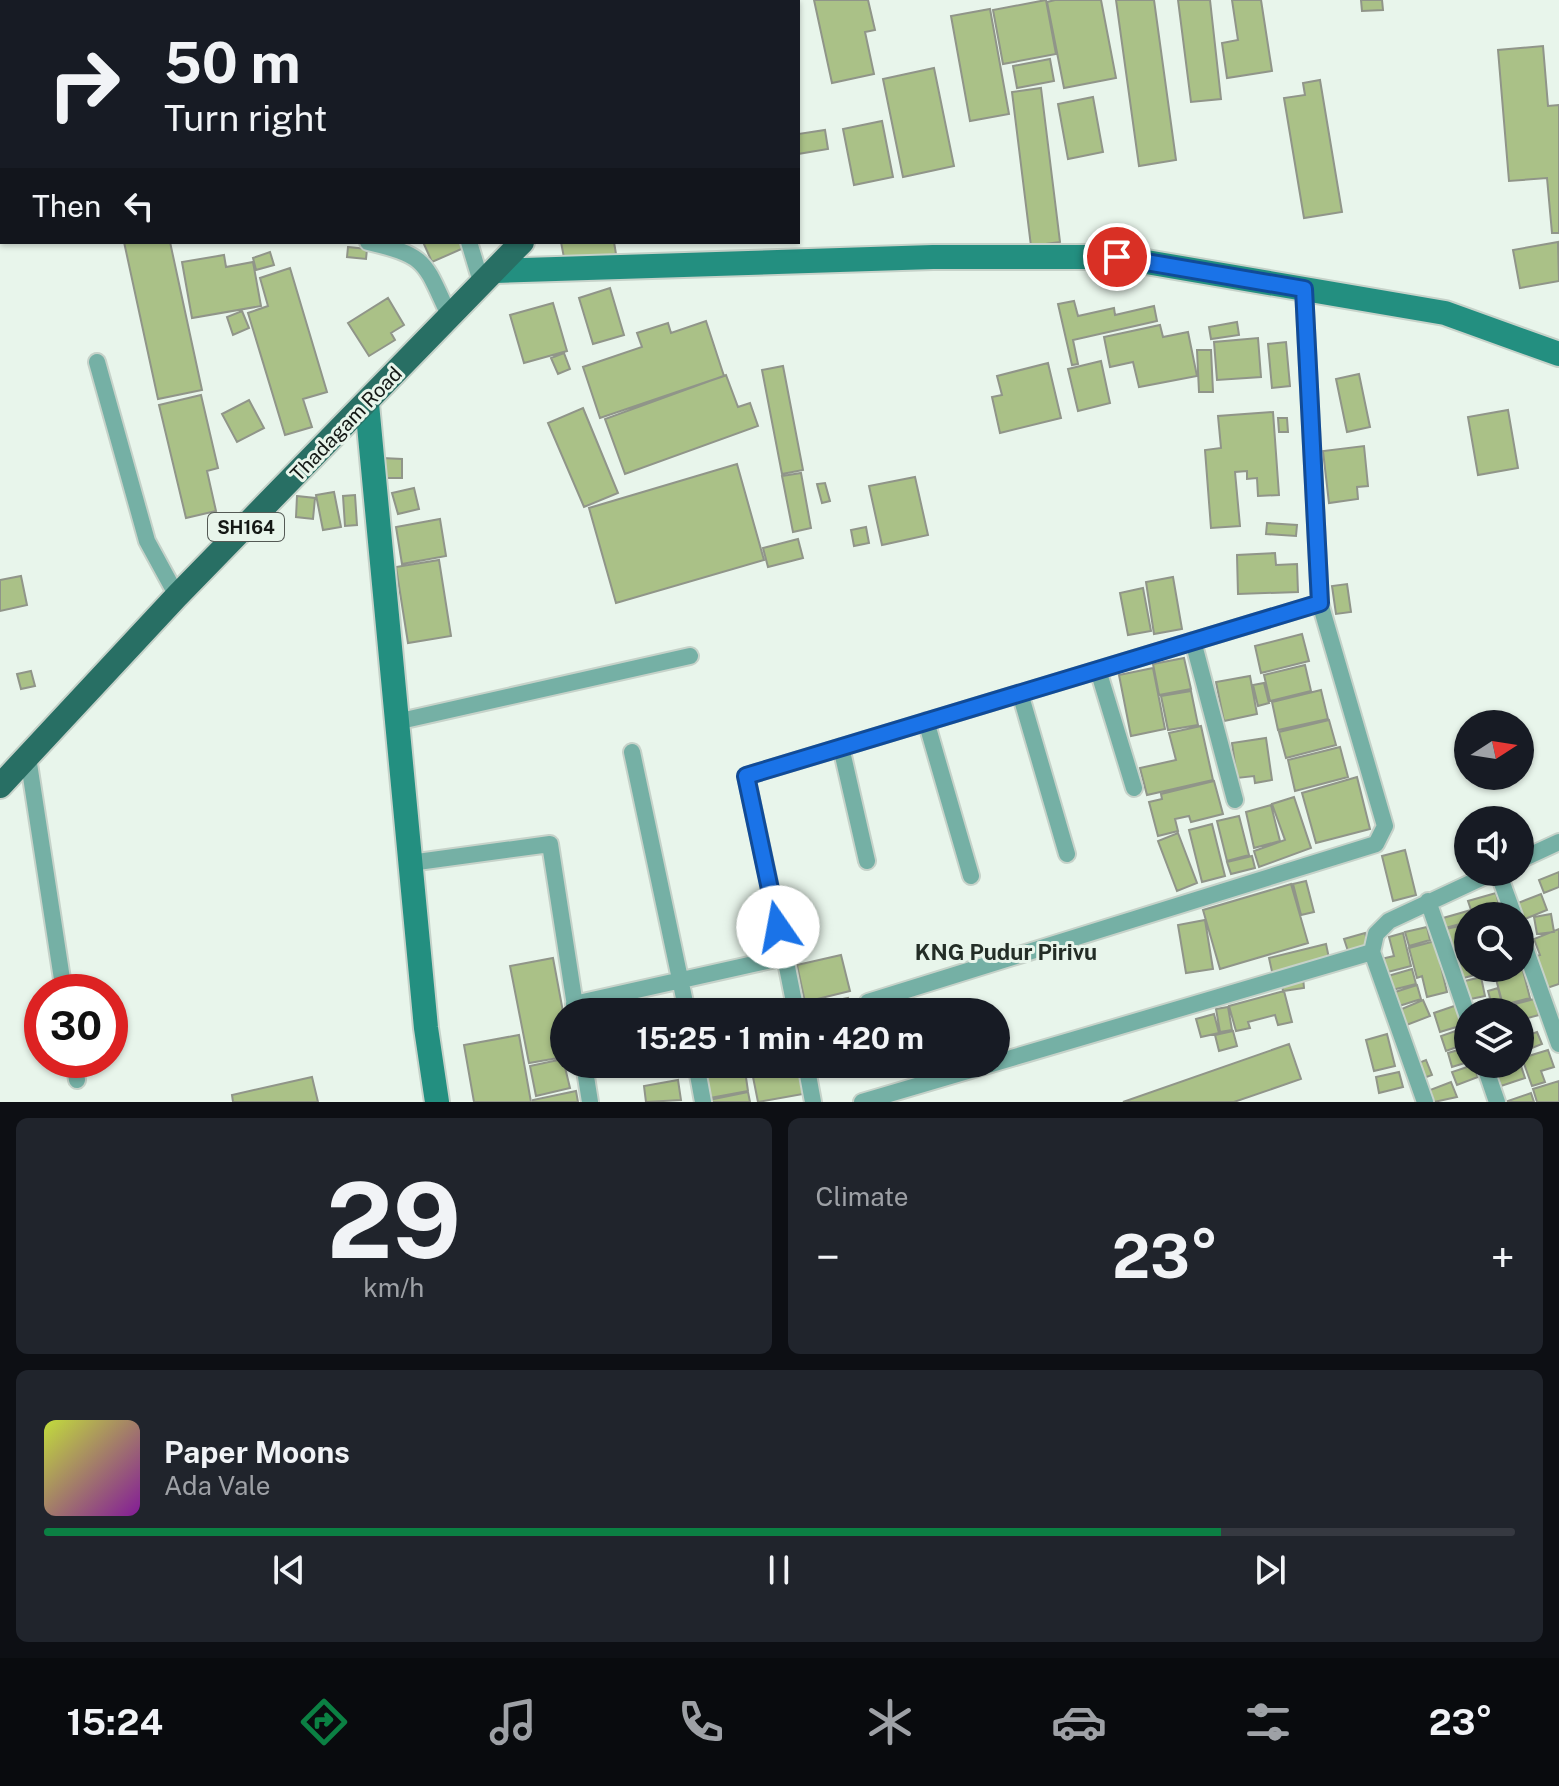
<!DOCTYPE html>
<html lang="en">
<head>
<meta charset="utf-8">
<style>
  :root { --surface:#171b24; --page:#20242c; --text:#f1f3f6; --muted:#9ea1a6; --line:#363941; --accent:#0b8043 }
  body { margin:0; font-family:"Public Sans",sans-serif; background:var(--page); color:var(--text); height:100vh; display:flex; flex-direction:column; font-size:30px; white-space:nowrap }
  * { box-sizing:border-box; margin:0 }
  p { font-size:26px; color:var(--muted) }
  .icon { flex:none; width:44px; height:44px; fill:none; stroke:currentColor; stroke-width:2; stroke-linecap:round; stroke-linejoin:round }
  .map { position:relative; height:1102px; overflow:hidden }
  .drawer { display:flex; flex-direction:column; gap:16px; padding:16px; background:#0d0f14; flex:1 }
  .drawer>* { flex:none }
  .top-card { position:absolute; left:0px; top:0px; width:800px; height:244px; box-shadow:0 2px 6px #0004; background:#171b24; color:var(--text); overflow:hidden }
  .needle { width:52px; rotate:78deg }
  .fabs { position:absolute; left:1454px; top:710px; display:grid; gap:16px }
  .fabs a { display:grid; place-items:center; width:80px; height:80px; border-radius:50%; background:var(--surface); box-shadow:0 2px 6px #0004; font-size:40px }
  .speed { position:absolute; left:24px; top:974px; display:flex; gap:16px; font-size:40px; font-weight:700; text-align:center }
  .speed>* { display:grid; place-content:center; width:104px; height:104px; border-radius:50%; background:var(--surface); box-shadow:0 2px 6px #0004; line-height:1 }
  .speed .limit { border:12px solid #d22; background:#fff; color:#111 }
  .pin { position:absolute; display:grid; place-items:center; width:68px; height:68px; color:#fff; margin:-34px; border:4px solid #fff; border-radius:50%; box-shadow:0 2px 8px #0007 }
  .me { position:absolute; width:88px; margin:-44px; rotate:348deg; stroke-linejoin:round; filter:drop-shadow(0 0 6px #0008) }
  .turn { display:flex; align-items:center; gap:28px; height:168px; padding:0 32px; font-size:36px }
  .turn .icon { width:104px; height:104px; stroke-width:2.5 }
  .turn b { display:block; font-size:56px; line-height:68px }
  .then { display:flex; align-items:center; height:76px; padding:0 32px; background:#0003; gap:16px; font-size:30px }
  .big { font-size:60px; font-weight:700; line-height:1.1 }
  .drawer .card { flex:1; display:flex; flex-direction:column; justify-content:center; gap:12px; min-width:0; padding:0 28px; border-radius:12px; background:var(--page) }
  .drawer .dial { align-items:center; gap:0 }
  .dial b { font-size:104px; line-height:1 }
  .song { display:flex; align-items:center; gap:24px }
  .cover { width:96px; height:96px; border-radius:12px; background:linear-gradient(135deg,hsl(70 70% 55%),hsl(290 70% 35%)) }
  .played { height:8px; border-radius:4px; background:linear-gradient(90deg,var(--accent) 80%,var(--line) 80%) }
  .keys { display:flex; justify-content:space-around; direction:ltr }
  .heat { display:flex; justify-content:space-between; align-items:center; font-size:44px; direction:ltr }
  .drawer .tiles { flex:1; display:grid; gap:16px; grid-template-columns:1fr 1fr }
  .card:last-child { grid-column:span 2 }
  .trip { position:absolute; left:550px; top:998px; width:460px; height:80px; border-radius:40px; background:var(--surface); box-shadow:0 2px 6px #0004; font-weight:700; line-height:80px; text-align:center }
  .dock { display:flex; height:128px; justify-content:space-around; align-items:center; background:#090b0e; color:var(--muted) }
  .dock .icon { width:56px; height:56px }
  .dock .on { color:var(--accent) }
  .dock b { font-size:36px; color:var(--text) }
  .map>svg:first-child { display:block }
  .building { fill:#aac187; stroke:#909589; stroke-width:2 }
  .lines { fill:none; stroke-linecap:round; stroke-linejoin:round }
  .street-casing { stroke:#c6d2c9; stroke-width:20 }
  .secondary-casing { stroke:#c6d2c9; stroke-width:28 }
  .primary-casing { stroke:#c6d2c9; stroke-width:28 }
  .street { stroke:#75b0a5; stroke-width:16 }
  .secondary { stroke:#238f80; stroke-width:24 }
  .primary { stroke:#286f64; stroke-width:24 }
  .route-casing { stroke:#114b97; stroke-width:20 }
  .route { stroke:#1a73e8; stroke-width:14 }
  .labels { text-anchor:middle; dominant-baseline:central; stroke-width:6; stroke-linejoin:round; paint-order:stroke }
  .shield { fill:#e8f5eb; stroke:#545a55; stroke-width:2 }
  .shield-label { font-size:18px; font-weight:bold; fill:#141815 }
  .street-label { font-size:20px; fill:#141815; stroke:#e8f5eb }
  .neighbourhood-label { font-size:22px; font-weight:bold; fill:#232d26; stroke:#e8f5eb }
</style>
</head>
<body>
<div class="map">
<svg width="1559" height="1102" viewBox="0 0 1559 1102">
  <rect width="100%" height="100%" fill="#e8f5eb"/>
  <path class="building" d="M 488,0 L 521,0 L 522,2 L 489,2 Z
    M 637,0 L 679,0 L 679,2 L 637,2 Z
    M 814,0 L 868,0 L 875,30 L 865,32 L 874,74 L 832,83 Z
    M 1046,0 L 1056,54 L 1003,64 L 993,10 Z
    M 1055,0 L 1101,0 L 1116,78 L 1064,88 L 1047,2 Z
    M 1116,0 L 1154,0 L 1176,160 L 1139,166 Z
    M 1178,0 L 1210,0 L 1221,99 L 1191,102 Z
    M 1232,0 L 1261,0 L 1272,71 L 1227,78 L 1222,43 L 1238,40 Z
    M 1361,0 L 1382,0 L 1383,10 L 1362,11 Z
    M 990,9 L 1009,114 L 970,121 L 951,16 Z
    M 1543,46 L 1548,106 L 1559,105 L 1559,233 L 1552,233 L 1547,178 L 1509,181 L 1498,50 Z
    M 1050,59 L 1054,81 L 1017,88 L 1013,66 Z
    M 934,68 L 954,166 L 903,177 L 883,79 Z
    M 1320,80 L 1342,212 L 1304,218 L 1284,98 L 1305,95 L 1303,83 Z
    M 1041,88 L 1060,242 L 1031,246 L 1012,92 Z
    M 1093,97 L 1103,152 L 1068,159 L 1058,104 Z
    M 882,121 L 893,177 L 854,185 L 843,129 Z
    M 825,130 L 828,149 L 798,154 L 798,134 Z
    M 124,242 L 170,242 L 202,390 L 158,399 Z
    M 423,242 L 464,242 L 466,247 L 432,262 Z
    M 561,242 L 614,242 L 616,254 L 565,263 Z
    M 1558,242 L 1559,281 L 1520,288 L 1513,250 Z
    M 348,247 L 367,249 L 366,259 L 347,257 Z
    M 270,252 L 274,265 L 256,270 L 253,258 Z
    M 224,255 L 226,267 L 253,262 L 261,306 L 192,318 L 182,262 Z
    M 290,268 L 327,392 L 303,399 L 312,427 L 285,435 L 248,313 L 268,306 L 260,278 Z
    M 610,288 L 624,335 L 593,344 L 579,298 Z
    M 388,298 L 404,325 L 391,333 L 395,340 L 369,356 L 348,323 Z
    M 1074,301 L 1078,316 L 1114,308 L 1115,315 L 1154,306 L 1157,321 L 1073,340 L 1078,364 L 1072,365 L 1058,304 Z
    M 553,303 L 567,351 L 524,363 L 510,315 Z
    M 242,311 L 249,328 L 233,335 L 227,317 Z
    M 706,321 L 724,376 L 600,418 L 583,367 L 642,347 L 637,333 L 668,323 L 671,333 Z
    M 1237,322 L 1239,335 L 1211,339 L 1209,327 Z
    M 1160,325 L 1163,337 L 1188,332 L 1197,376 L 1139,387 L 1133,362 L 1110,367 L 1104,337 Z
    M 1258,338 L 1261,377 L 1217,380 L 1214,342 Z
    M 1286,342 L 1290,386 L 1272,388 L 1268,344 Z
    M 1197,350 L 1211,350 L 1213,392 L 1199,392 Z
    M 564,353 L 570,369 L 558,374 L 551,358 Z
    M 1101,361 L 1110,403 L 1078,411 L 1068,369 Z
    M 1048,363 L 1061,418 L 1000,433 L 992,397 L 1002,395 L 997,376 Z
    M 783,366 L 803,470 L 782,474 L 762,370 Z
    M 1359,374 L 1370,427 L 1347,432 L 1336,379 Z
    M 726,375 L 738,407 L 750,403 L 758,426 L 625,474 L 605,419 Z
    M 201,395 L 218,468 L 207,471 L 216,511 L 186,518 L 159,405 Z
    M 249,400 L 264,428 L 237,442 L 222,414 Z
    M 583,408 L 618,493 L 584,507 L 548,423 Z
    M 1508,410 L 1518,468 L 1478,475 L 1468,417 Z
    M 1273,412 L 1279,495 L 1258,496 L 1257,478 L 1247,479 L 1247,471 L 1235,472 L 1240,526 L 1211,528 L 1205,450 L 1221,448 L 1218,416 Z
    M 1278,418 L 1287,418 L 1288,432 L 1279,432 Z
    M 1364,446 L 1368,486 L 1357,487 L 1358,499 L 1329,503 L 1323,451 Z
    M 382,458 L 402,459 L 402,478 L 382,478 Z
    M 737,464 L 764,560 L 616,603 L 589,508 Z
    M 801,473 L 811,528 L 793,532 L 782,476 Z
    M 915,477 L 928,535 L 882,545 L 869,486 Z
    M 825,483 L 830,501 L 822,503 L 817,484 Z
    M 414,488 L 419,509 L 398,514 L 392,493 Z
    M 334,492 L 341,527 L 323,530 L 316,495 Z
    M 355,495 L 357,525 L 345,526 L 343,496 Z
    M 297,496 L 315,498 L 313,519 L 296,517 Z
    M 440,519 L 446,556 L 402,564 L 396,527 Z
    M 1267,523 L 1297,525 L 1296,536 L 1266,534 Z
    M 866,527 L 869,543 L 854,546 L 851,530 Z
    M 798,539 L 803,558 L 768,567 L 763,548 Z
    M 1275,553 L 1276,565 L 1297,564 L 1298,592 L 1238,594 L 1237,555 Z
    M 439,560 L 451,636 L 408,643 L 396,567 Z
    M 21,576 L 27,605 L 0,611 L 0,580 Z
    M 1173,577 L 1182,629 L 1154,634 L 1146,582 Z
    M 1347,584 L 1351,612 L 1336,614 L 1332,586 Z
    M 1143,588 L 1151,631 L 1128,635 L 1120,593 Z
    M 1302,634 L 1309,661 L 1261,673 L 1255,646 Z
    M 1184,658 L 1191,689 L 1159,695 L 1153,664 Z
    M 1305,665 L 1311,691 L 1270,701 L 1264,675 Z
    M 1153,668 L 1165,729 L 1131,736 L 1119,675 Z
    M 31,671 L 35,686 L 21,689 L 17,674 Z
    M 1250,676 L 1257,714 L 1224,721 L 1216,682 Z
    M 1264,683 L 1269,703 L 1258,706 L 1253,685 Z
    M 1321,690 L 1328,719 L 1278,730 L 1272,702 Z
    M 1191,691 L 1198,725 L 1168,730 L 1161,696 Z
    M 1329,720 L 1336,745 L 1286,758 L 1279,732 Z
    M 1201,726 L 1213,780 L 1147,795 L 1140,768 L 1176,760 L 1169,733 Z
    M 1266,738 L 1272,780 L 1255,783 L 1254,776 L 1237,778 L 1232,743 Z
    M 1340,747 L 1348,777 L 1295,791 L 1288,760 Z
    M 1357,777 L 1370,829 L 1316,843 L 1302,793 Z
    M 1214,781 L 1223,814 L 1191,822 L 1189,816 L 1175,819 L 1178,831 L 1158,836 L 1149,802 L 1162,799 L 1161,794 Z
    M 1294,797 L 1311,848 L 1259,867 L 1254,851 L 1285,840 L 1272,804 Z
    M 1271,805 L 1280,841 L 1254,848 L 1246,812 Z
    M 1239,816 L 1249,855 L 1227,861 L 1217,821 Z
    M 1212,824 L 1225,876 L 1202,882 L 1189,830 Z
    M 1178,833 L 1197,883 L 1177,891 L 1158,841 Z
    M 1405,850 L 1416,895 L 1393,901 L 1382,856 Z
    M 1252,856 L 1255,868 L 1231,874 L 1227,862 Z
    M 1559,872 L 1559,887 L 1544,893 L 1539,880 Z
    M 1306,881 L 1314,912 L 1301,915 L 1293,884 Z
    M 1291,884 L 1308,943 L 1220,969 L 1203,910 Z
    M 1496,893 L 1501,913 L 1468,916 L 1468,922 L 1445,928 L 1443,918 L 1471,910 L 1468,901 Z
    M 1541,894 L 1547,910 L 1520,921 L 1513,905 Z
    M 1551,914 L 1554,932 L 1537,934 L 1534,917 Z
    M 1205,920 L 1213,969 L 1186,973 L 1178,925 Z
    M 1468,924 L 1468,968 L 1488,968 L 1489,971 L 1460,979 L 1446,929 Z
    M 1427,927 L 1430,940 L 1409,946 L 1405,932 Z
    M 1559,929 L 1559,984 L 1544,989 L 1533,957 L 1540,955 L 1534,939 Z
    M 1365,933 L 1369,948 L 1349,954 L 1344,939 Z
    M 1403,933 L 1411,966 L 1384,973 L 1381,959 L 1394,956 L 1389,937 Z
    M 1435,941 L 1447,992 L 1427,997 L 1422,976 L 1417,978 L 1409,948 Z
    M 1326,944 L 1330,963 L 1273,976 L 1269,958 Z
    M 841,955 L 850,991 L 805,1002 L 797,965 Z
    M 553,958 L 564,1017 L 564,1057 L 529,1063 L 510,966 Z
    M 1520,959 L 1530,998 L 1503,1005 L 1493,968 L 1520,968 Z
    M 1412,969 L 1416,984 L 1392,990 L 1388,976 Z
    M 1303,977 L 1304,988 L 1283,991 L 1281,980 Z
    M 1481,977 L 1485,996 L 1466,1000 L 1461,982 Z
    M 1417,985 L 1421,999 L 1396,1007 L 1392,993 Z
    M 1498,988 L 1503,1007 L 1493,1009 L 1488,991 Z
    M 1284,991 L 1292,1022 L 1278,1025 L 1275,1015 L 1248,1022 L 1250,1028 L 1236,1031 L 1229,1006 Z
    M 848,998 L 851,1012 L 808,1012 L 807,1006 Z
    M 1488,999 L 1491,1010 L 1474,1012 L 1471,1005 Z
    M 1534,999 L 1539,1015 L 1520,1020 L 1515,1004 Z
    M 1423,1000 L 1430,1016 L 1404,1026 L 1397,1011 Z
    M 1457,1005 L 1463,1025 L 1440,1032 L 1434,1013 Z
    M 1228,1007 L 1232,1030 L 1220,1032 L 1216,1009 Z
    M 1214,1014 L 1219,1033 L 1201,1037 L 1196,1019 Z
    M 1464,1028 L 1468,1043 L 1446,1051 L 1441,1036 Z
    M 1233,1031 L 1237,1046 L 1219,1051 L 1215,1035 Z
    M 1537,1032 L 1542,1044 L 1522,1052 L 1520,1038 Z
    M 1387,1034 L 1395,1066 L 1374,1071 L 1366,1040 Z
    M 519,1035 L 531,1102 L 474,1102 L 464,1045 Z
    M 1289,1044 L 1301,1079 L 1234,1102 L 1123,1102 Z
    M 1468,1047 L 1468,1062 L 1452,1067 L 1448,1053 Z
    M 1548,1050 L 1554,1067 L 1541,1071 L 1545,1082 L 1532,1086 L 1522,1058 Z
    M 563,1059 L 570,1088 L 536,1096 L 530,1066 Z
    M 1426,1060 L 1432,1075 L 1421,1079 L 1416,1064 Z
    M 1520,1063 L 1525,1078 L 1501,1086 L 1494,1065 Z
    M 642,1064 L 679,1064 L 679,1066 L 643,1072 Z
    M 744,1064 L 748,1091 L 710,1098 L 704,1065 Z
    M 751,1064 L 791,1064 L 791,1067 L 753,1075 Z
    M 1473,1065 L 1478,1077 L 1457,1085 L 1452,1072 Z
    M 798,1068 L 803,1094 L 758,1102 L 753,1077 Z
    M 1399,1072 L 1403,1087 L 1379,1093 L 1376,1077 Z
    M 312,1077 L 318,1102 L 233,1102 L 232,1095 Z
    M 678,1080 L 681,1100 L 646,1102 L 644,1086 Z
    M 1559,1081 L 1559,1102 L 1537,1102 L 1533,1089 Z
    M 1451,1082 L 1457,1097 L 1434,1102 L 1430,1090 Z
    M 576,1091 L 578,1102 L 533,1102 L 533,1100 Z
    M 748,1092 L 750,1102 L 710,1102 L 709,1100 Z
    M 1531,1093 L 1534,1102 L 1508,1102 L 1508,1101 Z"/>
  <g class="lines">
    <defs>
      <path id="street" d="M 394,0 L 395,2
        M 368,242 C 428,256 424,262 449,315
        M 469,242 L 482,285
        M 97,362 L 147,541 L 177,596
        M 1193,641 L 1235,800
        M 1098,670 L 1134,788
        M 1020,693 L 1067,854
        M 926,721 L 971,876
        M 396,722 L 690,656
        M 841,747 L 867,861
        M 632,752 L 687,1012
        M 28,757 L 64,992
        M 1520,860 L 1559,842
        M 410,863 L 550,844 L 576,1012
        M 1498,872 L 1514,916
        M 1428,901 L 1468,1017
        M 1520,934 L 1559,1044
        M 785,957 L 746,776 L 1320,603 L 1304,289
        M 868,1002 L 1376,844 L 1385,826 L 1320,603
        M 574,1004 L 785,957 L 796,1012
        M 74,1060 L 77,1080
        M 584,1064 L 590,1102
        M 696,1064 L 703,1102
        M 806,1064 L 813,1102
        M 1484,1064 L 1497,1102
        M 862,1102 L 1372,952
        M 1425,1102 L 1372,952 L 1376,934 L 1389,921 L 1494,872"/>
      <path id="secondary" d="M 495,271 L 933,257 L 1117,257 L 1445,313 L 1559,354
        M 367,404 L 426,1028 L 437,1102"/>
      <path id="primary" d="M 740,2 L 741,0
        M 0,786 L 177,596 L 522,242"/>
    </defs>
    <use href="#street" class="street-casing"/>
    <use href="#secondary" class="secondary-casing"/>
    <use href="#primary" class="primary-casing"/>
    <use href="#street" class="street"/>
    <use href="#secondary" class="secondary"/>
    <use href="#primary" class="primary"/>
  </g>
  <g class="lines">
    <defs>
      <path id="route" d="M 778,927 L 746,776 L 1320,603 L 1304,289 L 1117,257"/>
    </defs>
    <use href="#route" class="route-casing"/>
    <use href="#route" class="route"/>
  </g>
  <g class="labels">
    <rect class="shield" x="208" y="513" width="76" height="28" rx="6"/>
    <g class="shield-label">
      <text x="246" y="527">SH164</text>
    </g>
    <g class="street-label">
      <text transform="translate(346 424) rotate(-46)">Thadagam Road</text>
    </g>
    <g class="neighbourhood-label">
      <text x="1006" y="952">KNG Pudur Pirivu</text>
    </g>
  </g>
</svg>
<div class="fabs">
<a><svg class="needle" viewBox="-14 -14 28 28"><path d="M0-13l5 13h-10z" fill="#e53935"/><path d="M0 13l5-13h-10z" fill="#9ea1a6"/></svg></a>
<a><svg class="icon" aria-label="sound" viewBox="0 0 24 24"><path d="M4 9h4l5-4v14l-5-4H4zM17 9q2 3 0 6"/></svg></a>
<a><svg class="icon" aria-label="search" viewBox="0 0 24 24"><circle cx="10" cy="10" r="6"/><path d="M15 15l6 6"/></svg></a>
<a><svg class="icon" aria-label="layers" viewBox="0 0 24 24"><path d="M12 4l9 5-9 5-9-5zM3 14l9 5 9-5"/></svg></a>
</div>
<div class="speed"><div class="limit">30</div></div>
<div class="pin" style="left:1117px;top:257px;background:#d93025"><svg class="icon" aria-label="arrive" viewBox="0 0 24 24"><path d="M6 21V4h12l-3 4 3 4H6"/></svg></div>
<svg class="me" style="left:778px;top:927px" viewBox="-20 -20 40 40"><circle r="19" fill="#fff"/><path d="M0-13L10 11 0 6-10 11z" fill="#1a73e8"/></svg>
<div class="trip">15:25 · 1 min · 420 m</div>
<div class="top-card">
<div class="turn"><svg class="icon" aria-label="right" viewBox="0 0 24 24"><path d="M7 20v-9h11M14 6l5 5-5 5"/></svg><div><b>50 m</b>Turn right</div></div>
<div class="then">Then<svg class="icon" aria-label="left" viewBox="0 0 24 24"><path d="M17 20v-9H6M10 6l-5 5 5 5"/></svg></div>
</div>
</div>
<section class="drawer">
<div class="tiles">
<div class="card dial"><b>29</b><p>km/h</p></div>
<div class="card"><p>Climate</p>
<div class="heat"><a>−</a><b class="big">23°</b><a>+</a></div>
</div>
<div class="card">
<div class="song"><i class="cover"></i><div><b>Paper Moons</b><p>Ada Vale</p></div></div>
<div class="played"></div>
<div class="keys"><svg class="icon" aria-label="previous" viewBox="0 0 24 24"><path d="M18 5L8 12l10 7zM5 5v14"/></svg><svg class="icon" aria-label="pause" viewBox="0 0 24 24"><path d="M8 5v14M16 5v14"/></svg><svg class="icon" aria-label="next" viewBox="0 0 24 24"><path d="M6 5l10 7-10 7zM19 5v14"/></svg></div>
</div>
</div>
</section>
<nav class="dock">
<b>15:24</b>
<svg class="icon on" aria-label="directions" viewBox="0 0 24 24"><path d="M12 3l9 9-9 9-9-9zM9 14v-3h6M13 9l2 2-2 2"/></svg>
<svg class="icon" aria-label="music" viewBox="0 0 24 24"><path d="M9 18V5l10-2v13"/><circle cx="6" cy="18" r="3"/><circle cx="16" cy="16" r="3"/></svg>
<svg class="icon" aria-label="phone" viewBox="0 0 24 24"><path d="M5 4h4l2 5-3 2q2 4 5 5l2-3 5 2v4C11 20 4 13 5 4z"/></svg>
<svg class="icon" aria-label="climate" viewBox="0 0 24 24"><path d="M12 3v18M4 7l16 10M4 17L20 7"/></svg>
<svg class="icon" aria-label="car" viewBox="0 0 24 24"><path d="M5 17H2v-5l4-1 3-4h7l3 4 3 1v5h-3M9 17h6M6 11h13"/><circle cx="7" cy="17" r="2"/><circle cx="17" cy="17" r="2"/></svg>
<svg class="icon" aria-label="filters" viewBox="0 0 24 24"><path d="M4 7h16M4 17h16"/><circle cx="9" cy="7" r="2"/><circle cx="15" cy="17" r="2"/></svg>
<b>23°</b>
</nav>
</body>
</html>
